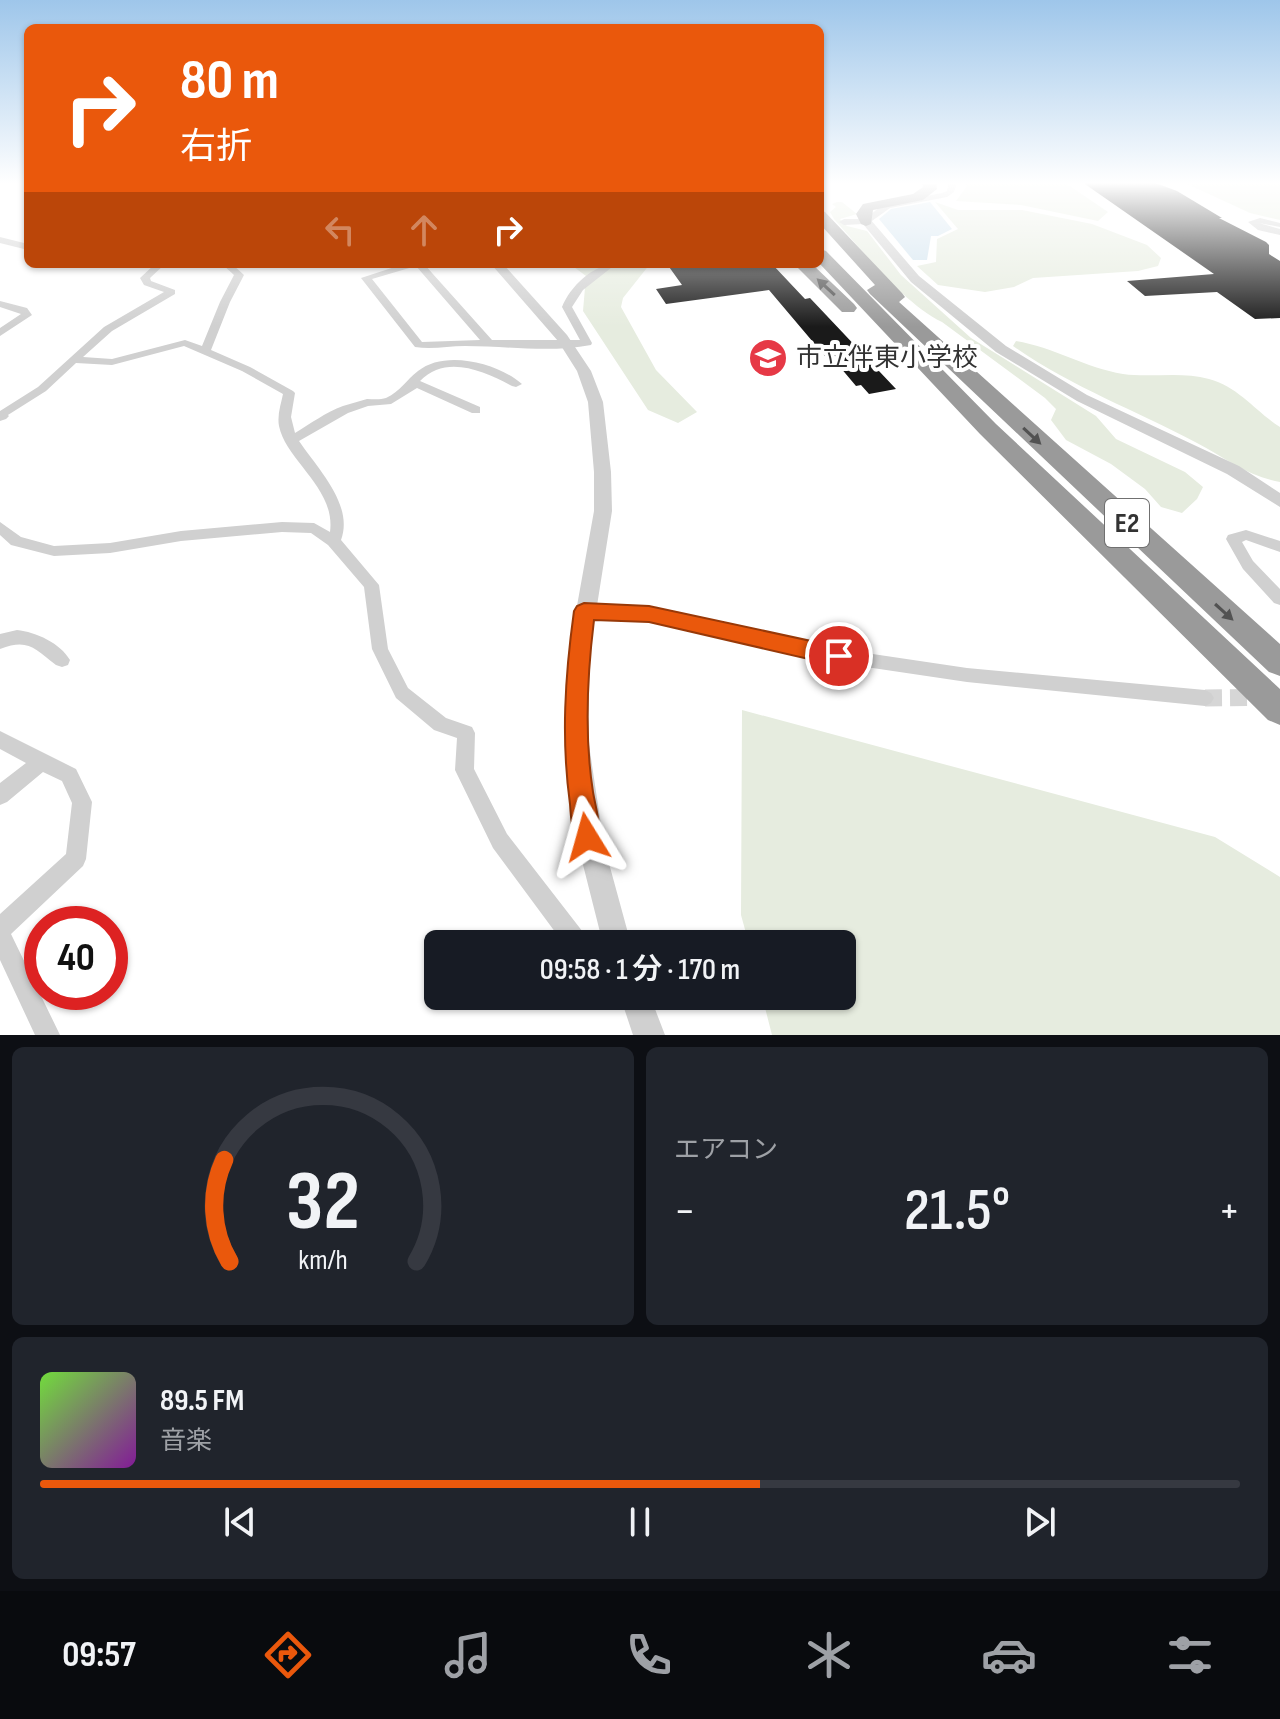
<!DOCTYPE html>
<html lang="ja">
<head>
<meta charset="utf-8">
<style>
  :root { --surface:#171b24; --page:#20242c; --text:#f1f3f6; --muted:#9ea1a6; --line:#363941; --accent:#ea580c }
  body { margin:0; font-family:"Sofia Sans Condensed","Noto Sans JP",sans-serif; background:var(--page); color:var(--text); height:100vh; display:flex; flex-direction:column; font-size:30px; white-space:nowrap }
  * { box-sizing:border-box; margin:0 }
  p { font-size:26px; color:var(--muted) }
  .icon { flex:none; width:44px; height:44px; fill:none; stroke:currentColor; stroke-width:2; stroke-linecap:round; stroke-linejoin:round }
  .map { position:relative; height:1035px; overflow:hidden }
  .side { display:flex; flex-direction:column; gap:12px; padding:12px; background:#0d0f14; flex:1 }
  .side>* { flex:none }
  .top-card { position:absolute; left:24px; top:24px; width:800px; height:244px; border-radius:12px; box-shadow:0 2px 6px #0004; background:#ea580c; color:#fff; overflow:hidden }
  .speed { position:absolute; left:24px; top:906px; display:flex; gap:16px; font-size:40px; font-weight:700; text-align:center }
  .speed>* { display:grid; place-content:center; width:104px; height:104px; border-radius:50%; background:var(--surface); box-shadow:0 2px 6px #0004; line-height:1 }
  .speed .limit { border:12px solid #d22; background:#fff; color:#111 }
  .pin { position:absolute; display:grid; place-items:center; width:68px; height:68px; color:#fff; margin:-34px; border:4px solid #fff; border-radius:50%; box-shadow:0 2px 8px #0007 }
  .me { position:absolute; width:88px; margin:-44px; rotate:352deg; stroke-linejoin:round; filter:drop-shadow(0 0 6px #0008) }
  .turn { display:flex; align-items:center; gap:28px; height:168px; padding:0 24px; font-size:36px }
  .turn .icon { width:104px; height:104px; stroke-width:2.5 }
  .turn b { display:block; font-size:56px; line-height:68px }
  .lanes { display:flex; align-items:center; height:76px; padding:0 24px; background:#0003; justify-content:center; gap:40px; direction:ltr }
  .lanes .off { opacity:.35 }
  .big { font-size:60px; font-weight:600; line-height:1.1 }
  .side .widget { flex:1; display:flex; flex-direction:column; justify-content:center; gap:12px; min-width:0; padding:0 28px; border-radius:12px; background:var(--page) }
  .side .dial { align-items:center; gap:0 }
  .dial svg { height:208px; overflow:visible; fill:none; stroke:var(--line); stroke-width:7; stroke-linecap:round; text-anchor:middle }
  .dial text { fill:var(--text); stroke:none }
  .song { display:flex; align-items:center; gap:24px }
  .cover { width:96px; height:96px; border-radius:12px; background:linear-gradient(135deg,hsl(100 70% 55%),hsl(290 70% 35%)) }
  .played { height:8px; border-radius:4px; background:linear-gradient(90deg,var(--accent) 60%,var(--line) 60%) }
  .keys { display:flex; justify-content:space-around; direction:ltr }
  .heat { display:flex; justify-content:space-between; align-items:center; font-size:44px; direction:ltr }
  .side .tiles { flex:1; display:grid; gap:12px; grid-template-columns:1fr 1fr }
  .widget:last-child { grid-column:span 2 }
  .trip { position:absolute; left:424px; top:930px; width:432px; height:80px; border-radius:12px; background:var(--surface); box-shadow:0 2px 6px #0004; font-weight:600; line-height:80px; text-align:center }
  .menu { display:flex; height:128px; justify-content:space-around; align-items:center; background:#090b0e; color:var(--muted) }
  .menu .icon { width:56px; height:56px }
  .menu .current { color:var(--accent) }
  .menu b { font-size:36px; color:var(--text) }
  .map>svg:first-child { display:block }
  .green { fill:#e6ecdf }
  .water { fill:#cfe2ee }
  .building { fill:#1a1a1a }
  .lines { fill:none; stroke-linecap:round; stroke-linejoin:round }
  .minor-tunnel { stroke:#d6d6d6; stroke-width:17; stroke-dasharray:17 8; stroke-linecap:butt }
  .minor { fill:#d0d0d0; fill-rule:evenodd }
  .tertiary { fill:#d0d0d0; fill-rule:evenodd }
  .motorway { fill:#9a9a9a; fill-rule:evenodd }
  .oneway { fill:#525252 }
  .route { fill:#ea580c; stroke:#983908; stroke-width:2 }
  .labels { text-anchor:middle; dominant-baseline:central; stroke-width:8; stroke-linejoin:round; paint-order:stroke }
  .far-poi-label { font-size:26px; fill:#333; stroke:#fff; text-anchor:start }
  .shield { fill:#fff; stroke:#707070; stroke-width:2 }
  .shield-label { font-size:28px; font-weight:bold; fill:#333 }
</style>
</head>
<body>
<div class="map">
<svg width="1280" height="1035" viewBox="0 0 1280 1035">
  <rect width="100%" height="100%" fill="#fff"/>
  <path class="green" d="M 965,182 L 1064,182 L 1108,212 L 1098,221 L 1021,205 L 956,201 L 967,186 Z
    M 1183,182 L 1280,182 L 1280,220 L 1250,213 Z
    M 837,202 L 842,202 L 857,214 L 840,219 L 847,226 L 867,231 L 901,275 L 971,338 L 1096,416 L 1116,439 L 1185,472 L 1203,487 L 1197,499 L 1182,513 L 1161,507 L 1145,489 L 1111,464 L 1066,440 L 1051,420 L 1056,409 L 1045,398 L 942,322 C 903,303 863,251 834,219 L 830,212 L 836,207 L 832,204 Z
    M 935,202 L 958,210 L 1022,210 L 1092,224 L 1147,245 L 1161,258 L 1158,266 L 1138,271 L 1033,278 L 1014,287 L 985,292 L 938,285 L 917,266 L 936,262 L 937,239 L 958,229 Z
    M 570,264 L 650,264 L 623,298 L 621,307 L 656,370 L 697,412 L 678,423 L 648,410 L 583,311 L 586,276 Z
    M 1016,341 C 1053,347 1086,368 1123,374 C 1151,378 1181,371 1209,379 C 1239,387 1256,412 1280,427 L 1280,482 C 1249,477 1224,457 1197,443 C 1135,410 1071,387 1013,346 Z
    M 742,710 L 1215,837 L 1280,877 L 1280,1035 L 772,1035 L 762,996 L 842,996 L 842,944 L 749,944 L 741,915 Z"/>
  <path class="water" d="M 930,202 L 952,229 L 938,236 L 931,236 L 927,260 L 913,260 L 879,219 L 891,209 Z"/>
  <path class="building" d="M 1082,182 L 1153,182 L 1177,191 L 1222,218 L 1219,218 L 1266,242 L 1269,245 L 1269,254 L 1280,261 L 1280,318 L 1255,319 L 1217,292 L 1145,296 L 1127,281 L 1214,274 Z
    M 667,264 L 772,264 L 805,299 L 810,298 L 896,389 L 869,394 L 861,385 L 856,386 L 840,367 L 835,368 L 769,290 L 666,304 L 656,289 L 682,285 Z"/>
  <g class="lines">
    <path class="minor-tunnel" d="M 1205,698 L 1280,697"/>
    <path class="minor" d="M 949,182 L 957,182 L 954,192 L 947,197 L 890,208 L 869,223 L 862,221 L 884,204 L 942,193 L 947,191 Z
      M 1260,218 L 1280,223 L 1280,227 L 1259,223 L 1280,229 L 1280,235 L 1258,230 L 1248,222 Z
      M 0,237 L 28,244 L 28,250 L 0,243 Z
      M 155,264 L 165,264 L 150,278 L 151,281 L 175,290 L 175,294 L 112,331 L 83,357 L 112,359 L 185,340 L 202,346 L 220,302 L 234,275 L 222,264 L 232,264 L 244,275 L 230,302 L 211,350 L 250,367 L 293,391 L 295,393 L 291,417 L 295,433 C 310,424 326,412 343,406 C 351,404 359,401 367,399 C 373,399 380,400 386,398 C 401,391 406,380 418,371 C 445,349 498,363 522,384 L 516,387 L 512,386 C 484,371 446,354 420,381 L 480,407 L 480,413 L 472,413 L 417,388 L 391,404 L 368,406 L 348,413 L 299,441 C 318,469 354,505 341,540 L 379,585 L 388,649 L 408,688 L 446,718 L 472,727 L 475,733 L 474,769 L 507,834 L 586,936 L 589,944 L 564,944 L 493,848 L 455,770 L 457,738 L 434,730 L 396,698 L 372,649 L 364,587 L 328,545 L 311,533 L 282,532 L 181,541 L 110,553 L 54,556 L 11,545 L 0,535 L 0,522 L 21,537 L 54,546 L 110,543 L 181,531 L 282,522 L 314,523 L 330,532 C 336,488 286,461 279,426 C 277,415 281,404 283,394 L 242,371 L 184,346 L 112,365 L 76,363 L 46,391 L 0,420 L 0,411 L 38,387 L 104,327 L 164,292 L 144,285 L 140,278 Z
      M 404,264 L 424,264 L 492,340 L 580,340 L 562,307 C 570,287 593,264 616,264 L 583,290 L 572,307 L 592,343 L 591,345 C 550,353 507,346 465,346 C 448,346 432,350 415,347 L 361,278 ZM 416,266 L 480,340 L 422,342 L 372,279 Z
      M 0,301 L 27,308 L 32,315 L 0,336 L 0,328 L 21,314 L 0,307 Z
      M 1246,530 L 1280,541 L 1280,552 L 1246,540 L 1242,542 L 1253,561 L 1280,589 L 1280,605 L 1274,603 L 1243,569 L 1226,539 L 1228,535 Z
      M 584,605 L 649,608 L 839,649 L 967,668 L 1205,690 L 1211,693 L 1214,698 L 1211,703 L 1205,706 L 967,682 L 839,663 L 649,620 L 584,617 L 578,615 L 576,611 L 578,607 Z
      M 17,630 C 36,632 60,643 70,660 L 68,665 L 62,667 L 56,665 C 34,648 28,638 0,649 L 0,634 Z
      M 0,731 L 76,769 L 92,802 L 86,859 L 83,866 L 11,934 L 60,1035 L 35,1035 L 0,960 L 0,914 L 66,854 L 72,803 L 62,781 L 43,772 L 7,802 L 0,805 L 0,783 L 26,763 L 0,749 Z"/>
    <path class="tertiary" d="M 870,219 L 919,276 L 1006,346 L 1087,395 L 1239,466 L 1280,493 L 1280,507 L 1227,474 L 1077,401 L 996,352 L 911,282 L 863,224 L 844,225 L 839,222 L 844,219 Z
      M 491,264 L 503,264 L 567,335 L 591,371 L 603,402 L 611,472 L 612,511 L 589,656 L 589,745 L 604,845 L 631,944 L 603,944 L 578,845 L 565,745 L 568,656 L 594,511 L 594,472 L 588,402 L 577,371 L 558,341 Z
      M 0,411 L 6,413 L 9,416 L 6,419 L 0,421 Z
      M 620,996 L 650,996 L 665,1035 L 633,1035 Z"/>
    <path class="motorway" d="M 922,182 L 936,182 L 937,189 L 923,200 L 873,210 L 871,224 L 866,226 L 861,224 L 856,214 L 863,204 L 913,194 L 923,187 Z
      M 820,210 L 825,212 L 902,293 L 905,297 L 899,302 L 1280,644 L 1280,676 L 1269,672 L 870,294 L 867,290 L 875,285 L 820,224 Z
      M 820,249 L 826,251 L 996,424 L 1280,689 L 1280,725 L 1268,720 L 980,434 L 820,264 Z
      M 794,264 L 812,264 L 854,304 L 857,308 L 854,312 L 842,312 Z"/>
  </g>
  <defs><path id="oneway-solid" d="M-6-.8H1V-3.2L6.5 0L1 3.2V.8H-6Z" transform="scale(2)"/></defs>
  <g class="oneway">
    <use href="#oneway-solid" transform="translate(826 287) rotate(-137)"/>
    <use href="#oneway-solid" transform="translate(1032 436) rotate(43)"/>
    <use href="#oneway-solid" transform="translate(1224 612) rotate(42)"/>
  </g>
  <linearGradient id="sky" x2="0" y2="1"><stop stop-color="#9ec6ea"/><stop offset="0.56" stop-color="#fff"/><stop offset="1" stop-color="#fff" stop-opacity="0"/></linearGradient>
  <rect width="1280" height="327" fill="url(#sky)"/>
  <path class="route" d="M 584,603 L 649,606 L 839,647 L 846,650 L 850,656 L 846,663 L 839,666 L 649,622 L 594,620 C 587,677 584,735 593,792 C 596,810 603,830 597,847 L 587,851 L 578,847 C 572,833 571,819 570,804 C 561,739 565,676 574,611 L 577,606 Z"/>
  <defs>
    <symbol id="school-disc" viewBox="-11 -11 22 22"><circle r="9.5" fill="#e63946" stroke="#fff"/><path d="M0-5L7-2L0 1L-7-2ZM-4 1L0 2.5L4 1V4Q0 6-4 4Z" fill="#fff"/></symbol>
  </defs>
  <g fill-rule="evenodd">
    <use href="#school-disc" x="746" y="336" width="44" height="44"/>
  </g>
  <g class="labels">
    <g class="far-poi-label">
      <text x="796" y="358">市立伴東小学校</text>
    </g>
    <rect class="shield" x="1105" y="499" width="44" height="48" rx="6"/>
    <g class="shield-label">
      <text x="1127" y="523">E2</text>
    </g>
  </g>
</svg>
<div class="speed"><div class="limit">40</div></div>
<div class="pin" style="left:839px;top:656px;background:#d93025"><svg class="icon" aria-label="arrive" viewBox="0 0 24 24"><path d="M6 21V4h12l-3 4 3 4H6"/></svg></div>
<svg class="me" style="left:587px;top:837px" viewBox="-20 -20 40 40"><path d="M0-17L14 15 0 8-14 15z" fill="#ea580c" stroke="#fff" stroke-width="4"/></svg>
<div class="trip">09:58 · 1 分 · 170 m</div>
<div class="top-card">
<div class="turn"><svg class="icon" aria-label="right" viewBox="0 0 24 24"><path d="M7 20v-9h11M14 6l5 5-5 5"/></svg><div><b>80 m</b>右折</div></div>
<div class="lanes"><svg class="icon off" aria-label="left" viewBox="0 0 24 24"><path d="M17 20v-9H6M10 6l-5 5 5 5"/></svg><svg class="icon off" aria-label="ahead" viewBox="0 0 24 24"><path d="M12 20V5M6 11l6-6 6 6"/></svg><svg class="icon" aria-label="right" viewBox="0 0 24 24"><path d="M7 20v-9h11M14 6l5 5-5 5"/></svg></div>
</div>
</div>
<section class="side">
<div class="tiles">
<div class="widget dial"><svg viewBox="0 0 100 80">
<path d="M14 69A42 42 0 1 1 86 69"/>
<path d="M14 69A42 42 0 0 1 12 30" stroke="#ea580c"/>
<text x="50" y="56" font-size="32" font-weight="700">32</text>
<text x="50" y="72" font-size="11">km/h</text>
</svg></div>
<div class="widget"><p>エアコン</p>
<div class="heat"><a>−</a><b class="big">21.5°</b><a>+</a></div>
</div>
<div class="widget">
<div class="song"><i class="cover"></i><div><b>89.5 FM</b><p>音楽</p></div></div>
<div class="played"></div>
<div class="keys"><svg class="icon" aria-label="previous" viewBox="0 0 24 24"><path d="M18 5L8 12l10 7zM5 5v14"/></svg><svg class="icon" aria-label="pause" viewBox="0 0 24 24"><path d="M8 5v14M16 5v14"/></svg><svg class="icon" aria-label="next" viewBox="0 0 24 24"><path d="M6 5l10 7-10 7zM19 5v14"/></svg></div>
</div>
</div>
</section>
<nav class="menu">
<b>09:57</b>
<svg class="icon current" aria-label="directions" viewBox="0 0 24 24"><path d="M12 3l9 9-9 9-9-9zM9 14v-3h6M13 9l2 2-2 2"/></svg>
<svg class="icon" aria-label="music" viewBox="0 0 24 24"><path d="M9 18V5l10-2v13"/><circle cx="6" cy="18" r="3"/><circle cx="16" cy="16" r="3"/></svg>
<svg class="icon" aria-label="phone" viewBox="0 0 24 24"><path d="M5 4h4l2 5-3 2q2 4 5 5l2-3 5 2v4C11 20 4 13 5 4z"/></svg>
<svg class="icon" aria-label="climate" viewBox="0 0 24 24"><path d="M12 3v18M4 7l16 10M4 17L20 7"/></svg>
<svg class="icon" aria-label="car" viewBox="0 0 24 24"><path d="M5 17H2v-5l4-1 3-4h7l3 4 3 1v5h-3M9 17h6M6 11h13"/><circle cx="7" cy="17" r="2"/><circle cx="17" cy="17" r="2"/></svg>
<svg class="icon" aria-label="filters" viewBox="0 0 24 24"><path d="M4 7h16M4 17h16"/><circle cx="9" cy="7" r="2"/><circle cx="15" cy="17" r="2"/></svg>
</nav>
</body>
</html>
